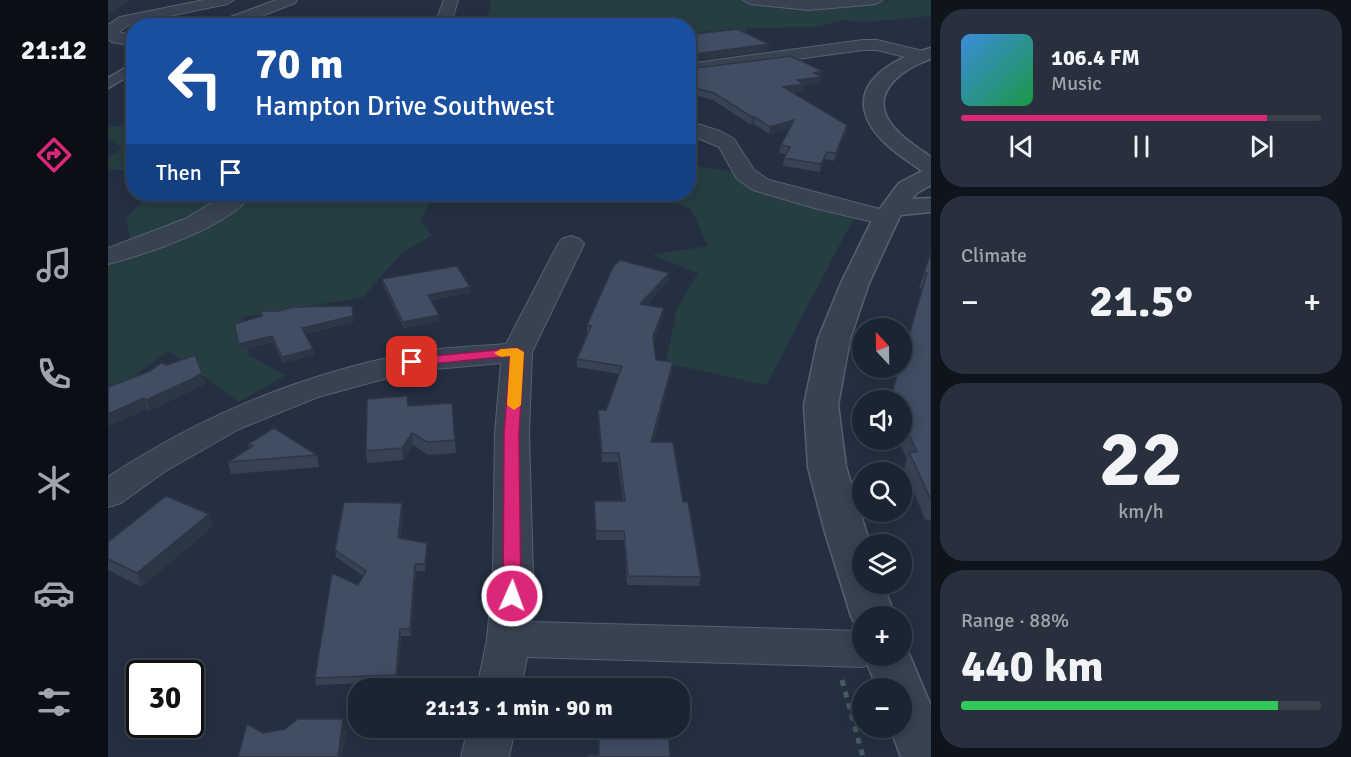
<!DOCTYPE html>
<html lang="en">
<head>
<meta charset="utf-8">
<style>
  :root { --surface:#1b2432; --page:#28303e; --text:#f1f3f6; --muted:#a0a4ac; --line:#39414d; --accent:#db2777 }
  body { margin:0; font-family:Signika,sans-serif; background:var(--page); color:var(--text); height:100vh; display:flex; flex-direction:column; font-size:22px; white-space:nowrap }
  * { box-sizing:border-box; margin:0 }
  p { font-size:20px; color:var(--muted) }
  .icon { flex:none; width:33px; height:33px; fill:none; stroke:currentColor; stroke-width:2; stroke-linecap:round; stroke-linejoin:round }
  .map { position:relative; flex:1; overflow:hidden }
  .sheet { display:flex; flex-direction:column; gap:9px; padding:9px; background:#0f141c; width:420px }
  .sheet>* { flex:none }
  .hud { position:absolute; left:18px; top:18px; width:570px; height:183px; border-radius:24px; box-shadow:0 3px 15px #0003,0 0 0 2px var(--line); background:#1a4fa0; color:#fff; overflow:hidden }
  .needle { width:39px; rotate:338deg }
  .fabs { position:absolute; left:744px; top:318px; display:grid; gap:12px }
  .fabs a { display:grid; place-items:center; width:60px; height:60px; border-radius:50%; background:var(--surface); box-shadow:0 3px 15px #0003,0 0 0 2px var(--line); font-size:30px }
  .speed { position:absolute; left:18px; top:660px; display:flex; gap:12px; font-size:30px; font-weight:700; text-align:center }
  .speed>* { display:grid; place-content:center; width:78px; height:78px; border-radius:50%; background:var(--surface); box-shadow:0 3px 15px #0003,0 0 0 2px var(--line); line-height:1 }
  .speed .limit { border:3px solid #111; border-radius:9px; background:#fff; color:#111 }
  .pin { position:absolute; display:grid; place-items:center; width:51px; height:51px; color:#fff; margin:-26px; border-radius:12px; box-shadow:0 3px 9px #0006 }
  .me { position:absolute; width:66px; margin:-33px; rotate:2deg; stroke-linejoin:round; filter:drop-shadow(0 0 4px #0008) }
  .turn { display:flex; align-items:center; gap:21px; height:126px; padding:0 30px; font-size:27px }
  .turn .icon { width:78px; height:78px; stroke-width:2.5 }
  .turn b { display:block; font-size:42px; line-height:51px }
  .then { display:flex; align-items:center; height:57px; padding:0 30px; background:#0003; gap:12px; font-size:22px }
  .big { font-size:45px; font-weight:800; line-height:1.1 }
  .sheet .widget { flex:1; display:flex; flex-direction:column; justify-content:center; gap:9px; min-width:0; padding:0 21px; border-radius:24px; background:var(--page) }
  .sheet .dial { align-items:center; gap:0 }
  .dial b { font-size:78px; line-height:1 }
  .song { display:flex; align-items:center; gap:18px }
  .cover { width:72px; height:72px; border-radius:9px; background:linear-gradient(135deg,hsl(210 70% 55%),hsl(140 70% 35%)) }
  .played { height:6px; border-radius:3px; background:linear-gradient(90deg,var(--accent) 85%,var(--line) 85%) }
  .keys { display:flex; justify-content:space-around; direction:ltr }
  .heat { display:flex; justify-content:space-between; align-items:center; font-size:33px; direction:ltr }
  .charge { height:9px; border-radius:4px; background:linear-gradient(90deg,#34c759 88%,var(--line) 0) }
  .trip { position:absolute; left:240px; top:678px; width:342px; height:60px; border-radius:24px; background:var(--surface); box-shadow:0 3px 15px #0003,0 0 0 2px var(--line); font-weight:800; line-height:60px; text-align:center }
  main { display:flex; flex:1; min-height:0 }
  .dock { display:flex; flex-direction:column; width:108px; justify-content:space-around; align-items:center; background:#0b0e14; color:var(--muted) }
  .dock .icon { width:42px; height:42px }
  .dock .active { color:var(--accent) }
  .dock b { font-size:27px; color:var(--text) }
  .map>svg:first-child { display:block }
  .green { fill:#263e42 }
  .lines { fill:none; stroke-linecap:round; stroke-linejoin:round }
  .pedestrian-casing { stroke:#56606f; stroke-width:3 }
  .minor-casing { stroke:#56606f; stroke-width:2 }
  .tertiary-casing { stroke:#56606f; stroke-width:3 }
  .path { stroke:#445b5f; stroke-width:5; stroke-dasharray:6 6; stroke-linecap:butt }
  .pedestrian { fill:#384251; fill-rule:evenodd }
  .minor { fill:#384251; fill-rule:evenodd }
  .tertiary { fill:#384251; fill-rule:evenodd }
  .wall { fill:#374254 }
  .shaded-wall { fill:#2d3645 }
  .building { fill:#404d62; stroke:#2d3645; stroke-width:1.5 }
  .route { fill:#db2777; stroke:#8e194d; stroke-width:1.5 }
  .slow { fill:#f59e0b }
</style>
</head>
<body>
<main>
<nav class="dock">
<b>21:12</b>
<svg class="icon active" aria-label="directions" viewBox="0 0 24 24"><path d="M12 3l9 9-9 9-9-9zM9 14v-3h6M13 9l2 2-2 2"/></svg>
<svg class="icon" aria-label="music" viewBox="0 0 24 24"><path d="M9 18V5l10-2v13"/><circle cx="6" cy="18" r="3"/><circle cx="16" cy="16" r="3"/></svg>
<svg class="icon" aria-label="phone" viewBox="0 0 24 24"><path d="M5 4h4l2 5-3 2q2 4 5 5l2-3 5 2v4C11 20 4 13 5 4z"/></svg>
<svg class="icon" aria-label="climate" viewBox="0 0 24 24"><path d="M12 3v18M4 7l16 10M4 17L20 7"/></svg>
<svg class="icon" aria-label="car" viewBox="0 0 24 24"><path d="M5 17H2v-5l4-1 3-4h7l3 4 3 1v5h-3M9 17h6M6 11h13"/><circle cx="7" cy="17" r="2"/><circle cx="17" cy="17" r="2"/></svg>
<svg class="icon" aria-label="filters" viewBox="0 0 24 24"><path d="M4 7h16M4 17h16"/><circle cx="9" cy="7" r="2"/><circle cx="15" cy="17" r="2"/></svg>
</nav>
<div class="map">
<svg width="823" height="757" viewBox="0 0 823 757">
  <rect width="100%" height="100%" fill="#243042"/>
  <path class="green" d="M 382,0 L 642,0 L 716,9 L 787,0 L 823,0 L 823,16 L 756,22 L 737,20 L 708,27 L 639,28 L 638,36 L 601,30 L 581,38 L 580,26 L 364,26 C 376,22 384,13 382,0 Z
    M 25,124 L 25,171 L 0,169 L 0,156 L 14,150 L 6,140 L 0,139 L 0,127 Z
    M 591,166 L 637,174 L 749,212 L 658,385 L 558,363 L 569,308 L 590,273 L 544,255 L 600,246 L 583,209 L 547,194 L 580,194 L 581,167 Z
    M 41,194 L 326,194 L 312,221 L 324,235 L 293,254 L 255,297 L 135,317 L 141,356 L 178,375 L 131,402 L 61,351 L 14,384 L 0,385 L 0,256 L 25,248 L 18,219 Z"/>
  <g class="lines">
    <defs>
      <path id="pedestrian" d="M 26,63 L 26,73 L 0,88 L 0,78 Z"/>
      <path id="minor" d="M 96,0 L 126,0 L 119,4 L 22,24 L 11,32 L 26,36 L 26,46 L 4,42 L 0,39 L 0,25 L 12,17 Z
        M 168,0 L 189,0 L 187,3 L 128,26 L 104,26 L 106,23 Z
        M 336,0 L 350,0 L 344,20 L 339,26 L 322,26 L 329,18 Z
        M 635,0 L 775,0 L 768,4 L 701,10 L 642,4 Z
        M 755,40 L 769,40 L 819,52 L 822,56 L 819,60 L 813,61 L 769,50 L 755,50 L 580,74 L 580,64 Z
        M 580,121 L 612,131 L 626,139 L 646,170 L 661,180 L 787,213 L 790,218 L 787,223 L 778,225 L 710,209 L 645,190 L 629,179 L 611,147 L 580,134 Z
        M 118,194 L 144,194 C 121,227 39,254 0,264 L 0,248 L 77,219 Z
        M 463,236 L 472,239 L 476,244 L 424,352 L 421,433 L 425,575 L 423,622 L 754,631 L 754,656 L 772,656 L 769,662 L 754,667 L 419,657 L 413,688 L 369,688 L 379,639 L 385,575 L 387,433 L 393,363 L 305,371 L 210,397 L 131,429 L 56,472 L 13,503 L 0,507 L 0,477 C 92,416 194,374 303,353 C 333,347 367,347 398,344 L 450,244 L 454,239 Z
        M 360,728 L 407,728 L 401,757 L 353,757 Z"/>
      <path id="tertiary" d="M 823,48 L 823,59 C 799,67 763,89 780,119 C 789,135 809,147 823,157 L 823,185 L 809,193 L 804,199 L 823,198 L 823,212 L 793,215 L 791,218 L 761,283 L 742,339 L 730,405 L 738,467 L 762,544 L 754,544 L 754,584 L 775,584 L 787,616 L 754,616 L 754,630 L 749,628 L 743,616 L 716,529 L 700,467 L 696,405 L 710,339 L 733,283 L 765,218 L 791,183 L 814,171 C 794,157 763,138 757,112 C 748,76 795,55 823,48 Z
        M 794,642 L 802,656 L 823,706 L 823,757 L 793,757 L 782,728 L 794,728 L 794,688 L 769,688 L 756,656 L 794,656 Z"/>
    </defs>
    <use href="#pedestrian" class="pedestrian-casing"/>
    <use href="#minor" class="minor-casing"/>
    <use href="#tertiary" class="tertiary-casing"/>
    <path class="path" d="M 734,680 L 755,757"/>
    <use href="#pedestrian" class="pedestrian"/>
    <use href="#minor" class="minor"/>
    <use href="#tertiary" class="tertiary"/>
  </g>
  <path class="wall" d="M 580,69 L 714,71 L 712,83 L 696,86 L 695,91 L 684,93 L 739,125 L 738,133 L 726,161 L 717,159 L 712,172 L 675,166 L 676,158 L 678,154 L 671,153 L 673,145 L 682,128 L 661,134 L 646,124 L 643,125 L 605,100 L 582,94 L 580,94 Z
    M 823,252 L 823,521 L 817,519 L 796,469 L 799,459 L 790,440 L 794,440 L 794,400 L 782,400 L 814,289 L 811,288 Z
    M 561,273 L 560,281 L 538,305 L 556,308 L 555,316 L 546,340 L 548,360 L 564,371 L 545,442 L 575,502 L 593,577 L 591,586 L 519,585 L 516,540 L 488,540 L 486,510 L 486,501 L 515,501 L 510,462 L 494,462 L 490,419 L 490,410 L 498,410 L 511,374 L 469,367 L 469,359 L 480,333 L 479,333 L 479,325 Z
    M 274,279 L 363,292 L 323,300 L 331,315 L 331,321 L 296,328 L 275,285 Z
    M 152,311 L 246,322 L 197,334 L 205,349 L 206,355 L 175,363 L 165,342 L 132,350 L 126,324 L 153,316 Z
    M 59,365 L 94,373 L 97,384 L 41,411 L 39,409 L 0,426 L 0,387 Z
    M 300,406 L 347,440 L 348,453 L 320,455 L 305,445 L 295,460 L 259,463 L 258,451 Z
    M 140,444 L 209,455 L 211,467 L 123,474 L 120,462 L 141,449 Z
    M 294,503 L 295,509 L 292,539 L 319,549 L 317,571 L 308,571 L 303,636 L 293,636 L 289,682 L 208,685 L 207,678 L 255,576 L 228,557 L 227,550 Z
    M 101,514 L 104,527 L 33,587 L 0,570 L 0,542 Z"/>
  <path class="shaded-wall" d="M 0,0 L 23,0 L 0,14 Z
    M 661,44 L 660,51 L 580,62 L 580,55 Z
    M 714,71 L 712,83 L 696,86 L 695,91 L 673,95 L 675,87 L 706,73 Z
    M 644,117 L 647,117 L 646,124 L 643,125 Z
    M 686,120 L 685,127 L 661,134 L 662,127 Z
    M 739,125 L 738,133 L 726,161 L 728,153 Z
    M 719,152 L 717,159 L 712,172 L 713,164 Z
    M 561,273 L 560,281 L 532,313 L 532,304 Z
    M 362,287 L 363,292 L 320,300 L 320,295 Z
    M 556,308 L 555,316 L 545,344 L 545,336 Z
    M 331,315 L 331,321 L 296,328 L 295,322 Z
    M 245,316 L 246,322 L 195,334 L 194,328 Z
    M 164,336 L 165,342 L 132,350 L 131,344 Z
    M 205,349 L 206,355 L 175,363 L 174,357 Z
    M 565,362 L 564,371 L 542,451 L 543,442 Z
    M 94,373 L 97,384 L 41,411 L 38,400 Z
    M 36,398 L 39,409 L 0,426 L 0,414 Z
    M 304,433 L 305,445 L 295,460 L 294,448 Z
    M 294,503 L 295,509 L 291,545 L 290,538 Z
    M 101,514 L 104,527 L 33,587 L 29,573 Z
    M 307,564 L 308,571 L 303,636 L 302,629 Z
    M 292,629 L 293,636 L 289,682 L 288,675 Z
    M 235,719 L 238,732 L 234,757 L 230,757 Z"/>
  <path class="building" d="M 629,29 L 661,44 L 580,55 L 580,35 Z
    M 683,56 L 714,71 L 706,73 L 714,77 L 689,80 L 696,84 L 675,87 L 739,125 L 728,153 L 719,152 L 713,164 L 676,158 L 682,147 L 673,145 L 686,120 L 662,127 L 647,117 L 644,117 L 606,93 L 580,86 L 580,69 Z
    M 823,252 L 823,500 L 801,452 L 809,452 L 794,419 L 794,400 L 785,400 L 783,396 L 791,368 L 794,368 L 794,359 L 819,273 L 816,273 Z
    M 512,260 L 561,273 L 532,304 L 556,308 L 545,336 L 548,360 L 565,362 L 543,442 L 565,442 L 575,502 L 580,502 L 593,577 L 520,576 L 516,531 L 488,531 L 486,501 L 517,501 L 511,453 L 494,453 L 490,410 L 498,410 L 514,366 L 469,359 L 483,326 L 479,325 L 505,267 Z
    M 349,266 L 362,287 L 320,295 L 331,315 L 295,322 L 274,279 Z
    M 244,306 L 245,316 L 194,328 L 205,349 L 174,357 L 164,336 L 131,344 L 126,324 L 154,316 L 152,311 L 170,311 L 186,307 Z
    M 87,355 L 94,373 L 86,378 L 38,400 L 36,398 L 0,414 L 0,387 L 42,371 L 53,363 L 59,365 Z
    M 299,396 L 300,406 L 344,403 L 347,440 L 319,442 L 304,433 L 294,448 L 258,451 L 259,399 Z
    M 166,428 L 209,455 L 120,462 L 145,446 L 140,444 Z
    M 58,496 L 101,514 L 29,573 L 0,559 L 0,542 Z
    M 236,502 L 294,503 L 290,538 L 319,543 L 317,564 L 307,564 L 302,629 L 292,629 L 288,675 L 207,678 L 224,573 L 250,585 L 258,571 L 227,550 Z
    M 190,719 L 235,719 L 230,757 L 130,757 L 139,724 L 155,733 L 177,729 Z
    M 491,728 L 560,728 L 562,757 L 480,757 L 480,755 L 491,755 Z"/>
  <path class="route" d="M 409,348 L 416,352 L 411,433 L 413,596 L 410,601 L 404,603 L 398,601 L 395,596 L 396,433 L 402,356 L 304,366 L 297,362 L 304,358 Z"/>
  <path class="slow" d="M 409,348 L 416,352 L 413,405 L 406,410 L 399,405 L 402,356 L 393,357 L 386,353 L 393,349 Z"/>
</svg>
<div class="fabs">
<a><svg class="needle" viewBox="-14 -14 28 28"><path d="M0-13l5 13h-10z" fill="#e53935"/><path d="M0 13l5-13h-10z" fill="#a0a4ac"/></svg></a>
<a><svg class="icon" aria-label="sound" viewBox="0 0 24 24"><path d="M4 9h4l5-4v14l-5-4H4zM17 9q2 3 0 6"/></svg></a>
<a><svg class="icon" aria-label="search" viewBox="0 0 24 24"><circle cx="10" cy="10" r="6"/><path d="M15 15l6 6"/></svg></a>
<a><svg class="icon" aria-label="layers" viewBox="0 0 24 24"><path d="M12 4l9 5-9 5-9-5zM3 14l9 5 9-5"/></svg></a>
<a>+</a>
<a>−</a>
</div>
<div class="speed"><div class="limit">30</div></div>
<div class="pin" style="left:304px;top:362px;background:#d93025"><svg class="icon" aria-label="arrive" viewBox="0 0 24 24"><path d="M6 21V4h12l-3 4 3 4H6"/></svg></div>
<svg class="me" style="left:404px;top:596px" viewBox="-20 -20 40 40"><circle r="17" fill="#db2777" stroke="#fff" stroke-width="3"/><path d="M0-11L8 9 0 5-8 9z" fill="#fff"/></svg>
<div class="trip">21:13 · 1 min · 90 m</div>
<div class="hud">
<div class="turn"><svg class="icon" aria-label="left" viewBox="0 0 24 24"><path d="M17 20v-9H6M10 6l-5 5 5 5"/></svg><div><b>70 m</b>Hampton Drive Southwest</div></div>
<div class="then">Then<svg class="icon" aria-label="arrive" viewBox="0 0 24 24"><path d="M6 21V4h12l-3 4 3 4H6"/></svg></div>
</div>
</div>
<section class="sheet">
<div class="widget">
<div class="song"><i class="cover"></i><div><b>106.4 FM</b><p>Music</p></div></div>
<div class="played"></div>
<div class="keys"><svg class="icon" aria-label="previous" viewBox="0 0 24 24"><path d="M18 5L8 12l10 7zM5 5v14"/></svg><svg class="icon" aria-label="pause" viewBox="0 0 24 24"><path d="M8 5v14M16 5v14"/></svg><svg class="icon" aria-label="next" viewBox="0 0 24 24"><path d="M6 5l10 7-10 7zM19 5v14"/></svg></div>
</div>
<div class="widget"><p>Climate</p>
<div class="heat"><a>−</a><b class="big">21.5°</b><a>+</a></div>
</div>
<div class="widget dial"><b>22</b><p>km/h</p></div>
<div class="widget"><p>Range · 88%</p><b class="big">440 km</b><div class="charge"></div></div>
</section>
</main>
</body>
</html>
